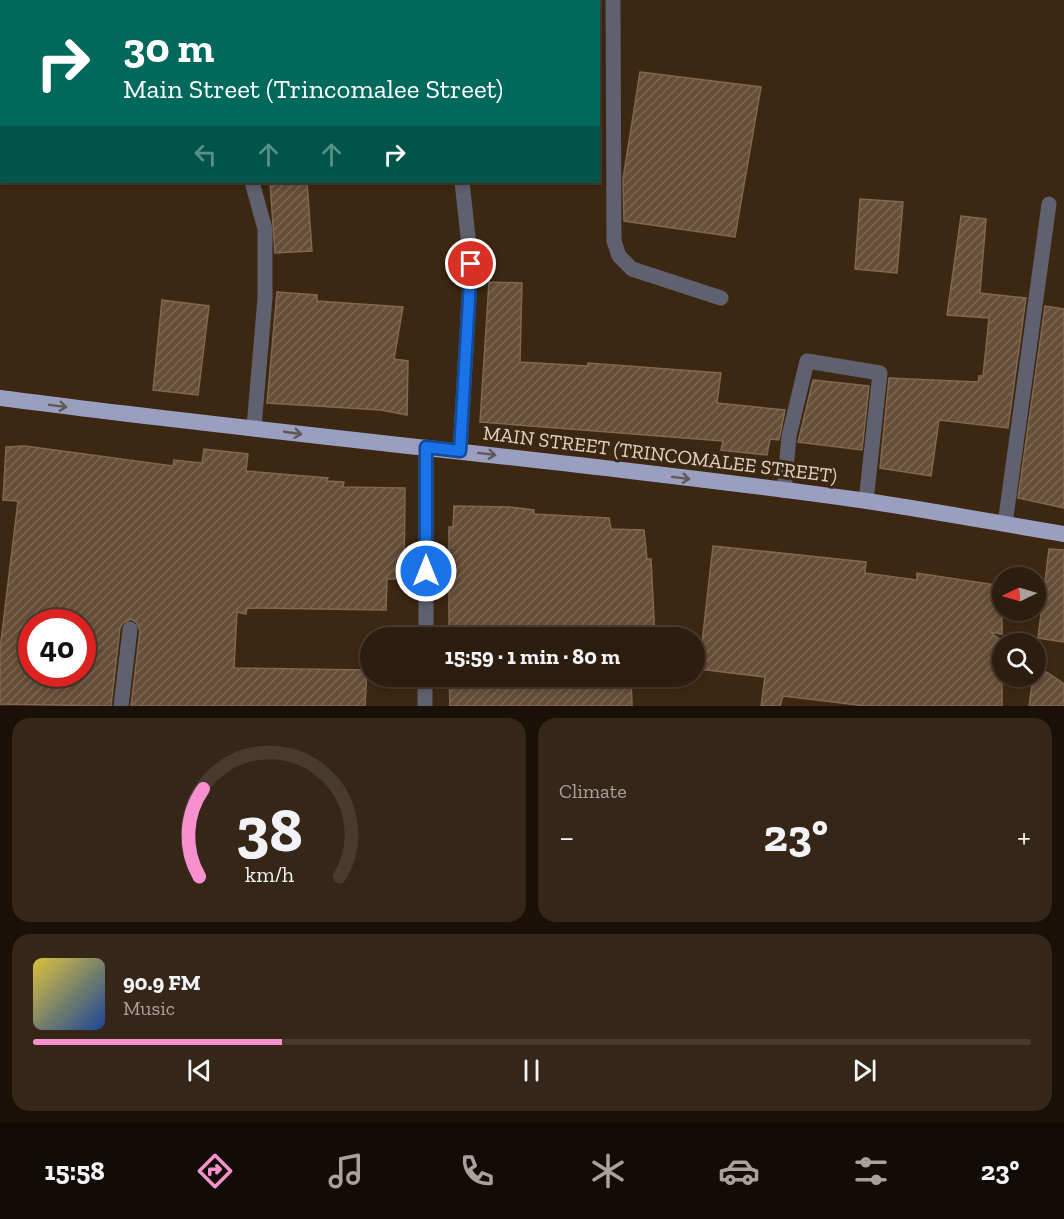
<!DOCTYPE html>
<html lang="en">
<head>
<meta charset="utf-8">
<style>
  :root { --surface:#2d1d0e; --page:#352617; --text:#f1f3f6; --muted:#a7a29e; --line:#483b2e; --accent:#f690cf }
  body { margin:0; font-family:"Zilla Slab",serif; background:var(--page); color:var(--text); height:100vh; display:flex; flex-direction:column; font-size:22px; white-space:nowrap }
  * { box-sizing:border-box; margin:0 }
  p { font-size:20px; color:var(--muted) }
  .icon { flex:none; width:33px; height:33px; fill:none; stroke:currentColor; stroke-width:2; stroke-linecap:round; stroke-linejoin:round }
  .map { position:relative; height:706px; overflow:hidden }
  .panel { display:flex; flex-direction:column; gap:12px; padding:12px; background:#191008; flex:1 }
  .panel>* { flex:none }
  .banner { position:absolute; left:0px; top:0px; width:600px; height:183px; box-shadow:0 3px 9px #0003,0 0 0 2px var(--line); background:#00695c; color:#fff; overflow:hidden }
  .needle { width:39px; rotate:265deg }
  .tools { position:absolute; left:992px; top:567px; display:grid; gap:12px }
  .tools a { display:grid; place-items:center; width:54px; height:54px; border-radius:50%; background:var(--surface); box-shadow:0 3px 9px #0003,0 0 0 2px var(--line); font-size:30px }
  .speed { position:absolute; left:18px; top:609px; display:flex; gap:12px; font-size:30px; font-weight:700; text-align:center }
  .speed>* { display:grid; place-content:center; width:78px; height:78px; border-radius:50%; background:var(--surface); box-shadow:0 3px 9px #0003,0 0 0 2px var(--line); line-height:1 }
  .speed .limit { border:9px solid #d22; background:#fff; color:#111 }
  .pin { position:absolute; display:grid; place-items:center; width:51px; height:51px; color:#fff; margin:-26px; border:3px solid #fff; border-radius:50%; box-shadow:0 2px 6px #0007 }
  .me { position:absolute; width:66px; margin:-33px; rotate:0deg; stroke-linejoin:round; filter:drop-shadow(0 0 4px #0008) }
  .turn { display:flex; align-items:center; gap:21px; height:126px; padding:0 24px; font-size:27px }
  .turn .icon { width:78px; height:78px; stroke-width:2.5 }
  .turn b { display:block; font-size:42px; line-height:51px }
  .lanes { display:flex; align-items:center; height:57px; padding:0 24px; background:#0003; justify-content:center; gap:30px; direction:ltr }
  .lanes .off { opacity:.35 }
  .big { font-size:45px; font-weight:700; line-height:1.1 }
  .panel .tile { flex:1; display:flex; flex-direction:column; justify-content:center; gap:9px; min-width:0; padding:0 21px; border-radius:18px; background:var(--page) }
  .panel .dial { align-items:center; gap:0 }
  .dial svg { height:156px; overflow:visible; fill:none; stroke:var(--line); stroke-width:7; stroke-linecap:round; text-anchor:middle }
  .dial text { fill:var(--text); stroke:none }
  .song { display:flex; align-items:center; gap:18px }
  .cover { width:72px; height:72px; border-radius:9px; background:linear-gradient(135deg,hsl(50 70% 55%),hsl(220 70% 35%)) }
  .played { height:6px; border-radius:3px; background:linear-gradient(90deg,var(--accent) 25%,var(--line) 25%) }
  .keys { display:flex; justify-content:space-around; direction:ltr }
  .heat { display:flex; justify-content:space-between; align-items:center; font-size:33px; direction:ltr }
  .panel .tiles { flex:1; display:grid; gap:12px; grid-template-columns:1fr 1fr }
  .tile:last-child { grid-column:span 2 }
  .trip { position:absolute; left:360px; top:627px; width:345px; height:60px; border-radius:30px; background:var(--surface); box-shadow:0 3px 9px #0003,0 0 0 2px var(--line); font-weight:700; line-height:60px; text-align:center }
  .tabs { display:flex; height:96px; justify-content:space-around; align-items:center; background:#120c06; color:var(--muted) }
  .tabs .icon { width:42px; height:42px }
  .tabs .on { color:var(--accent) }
  .tabs b { font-size:27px; color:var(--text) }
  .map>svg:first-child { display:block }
  .building { fill:url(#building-hatch); stroke:#806851; stroke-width:1.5; fill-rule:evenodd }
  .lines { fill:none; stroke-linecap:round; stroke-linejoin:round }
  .service { stroke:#5f616f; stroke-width:15 }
  .minor { stroke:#5f616f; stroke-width:15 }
  .tertiary { stroke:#5f616f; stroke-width:15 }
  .trunk { stroke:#9a9ebf; stroke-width:16 }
  .oneway { stroke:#625757 }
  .route-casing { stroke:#114b97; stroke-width:15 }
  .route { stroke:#1a73e8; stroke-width:10 }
  .labels { text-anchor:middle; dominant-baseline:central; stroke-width:6; stroke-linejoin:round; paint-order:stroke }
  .street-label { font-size:20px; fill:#e0d2c5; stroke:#3c2712 }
</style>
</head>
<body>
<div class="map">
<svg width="1064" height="706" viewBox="0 0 1064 706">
  <defs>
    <pattern id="building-hatch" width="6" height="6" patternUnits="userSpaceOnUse" patternTransform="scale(1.5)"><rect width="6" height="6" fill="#664e38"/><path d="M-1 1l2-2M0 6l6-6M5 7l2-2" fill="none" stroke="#7c6753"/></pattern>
  </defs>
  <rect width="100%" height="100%" fill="#3c2712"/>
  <path class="building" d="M 640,72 L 761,87 L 735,237 L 624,221 L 623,179 Z
    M 270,182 L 307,182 L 312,251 L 275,253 Z
    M 860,199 L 903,202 L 897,273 L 855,269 Z
    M 961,216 L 986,219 L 980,293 L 1026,298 L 1008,428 L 939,420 L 931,476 L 880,468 L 889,378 L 978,382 L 979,376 L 983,376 L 989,318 L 947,315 Z
    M 489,282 L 522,283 L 520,362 L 588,366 L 588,363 L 721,373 L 717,403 L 785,410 L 779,440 L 770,439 L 767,455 L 721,450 L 723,441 L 480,422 Z
    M 277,292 L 317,295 L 317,301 L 403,307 L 394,359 L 408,361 L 407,415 L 381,410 L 267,403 Z
    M 162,300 L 209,306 L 198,395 L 153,390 Z
    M 1045,306 L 1064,309 L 1064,508 L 1018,498 Z
    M 813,380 L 869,386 L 862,450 L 798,442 Z
    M 25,446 L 173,466 L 174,460 L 202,463 L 204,449 L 248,454 L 246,471 L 328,478 L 326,481 L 344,482 L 343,487 L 405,488 L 404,579 L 387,579 L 386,610 L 247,608 L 246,614 L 237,612 L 234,668 L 367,670 L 365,706 L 131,706 L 140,630 L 136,622 L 131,619 L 123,623 L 120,628 L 111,706 L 0,704 L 0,649 L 18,501 L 3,500 L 6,447 ZM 32,622 L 82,622 L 82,674 L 32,674 Z
    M 454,506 L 510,507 L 534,510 L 534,514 L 609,518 L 611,529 L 644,530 L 647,559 L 651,559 L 655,638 L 449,638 L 449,527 L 453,527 Z
    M 713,546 L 866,562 L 865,573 L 917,580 L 917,573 L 1002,586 L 1002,634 L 990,632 L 1002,641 L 1002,706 L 866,706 L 783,696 L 780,706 L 761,706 L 765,677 L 699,669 Z
    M 1049,549 L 1064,550 L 1064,642 L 1038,638 Z
    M 1035,664 L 1064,684 L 1064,706 L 1029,706 Z
    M 449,676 L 631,676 L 632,706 L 450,706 Z"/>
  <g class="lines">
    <path class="service" d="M 613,0 L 614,241 L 619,256 L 632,269 L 721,298
      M 252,182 L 265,229 L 265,298 L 254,427
      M 784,491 L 789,436 L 807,361 L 880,373 L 866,501
      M 121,706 L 130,629"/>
    <path class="minor" d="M 1005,524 L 1049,204"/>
    <path class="tertiary" d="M 453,0 L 456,2
      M 529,2 L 554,0
      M 460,451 L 471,264 L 462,182
      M 426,638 L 426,447
      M 425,706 L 425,676"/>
    <path class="trunk" d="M 0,398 C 289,436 579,461 867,501 C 933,511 998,523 1064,534"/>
  </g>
  <defs><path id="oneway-shaft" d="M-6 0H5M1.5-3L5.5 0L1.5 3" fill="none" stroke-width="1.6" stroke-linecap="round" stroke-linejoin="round" transform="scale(1.5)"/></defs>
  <g class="oneway">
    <use href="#oneway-shaft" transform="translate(58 406) rotate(7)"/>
    <use href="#oneway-shaft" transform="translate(293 433) rotate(8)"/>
    <use href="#oneway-shaft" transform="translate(487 454) rotate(7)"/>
    <use href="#oneway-shaft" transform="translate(681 478) rotate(7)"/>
  </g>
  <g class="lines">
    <defs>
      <path id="route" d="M 426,571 L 426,447 L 460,451 L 471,264"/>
    </defs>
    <use href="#route" class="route-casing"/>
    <use href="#route" class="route"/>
  </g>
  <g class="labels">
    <g class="street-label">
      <text transform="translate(660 454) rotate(7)">MAIN STREET (TRINCOMALEE STREET)</text>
    </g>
  </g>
</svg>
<div class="tools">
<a><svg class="needle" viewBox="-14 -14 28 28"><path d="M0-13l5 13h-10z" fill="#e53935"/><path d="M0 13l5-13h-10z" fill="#a7a29e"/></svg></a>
<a><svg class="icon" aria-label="search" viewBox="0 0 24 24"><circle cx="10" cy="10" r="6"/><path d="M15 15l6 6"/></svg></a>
</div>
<div class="speed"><div class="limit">40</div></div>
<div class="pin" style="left:471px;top:264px;background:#d93025"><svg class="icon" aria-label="arrive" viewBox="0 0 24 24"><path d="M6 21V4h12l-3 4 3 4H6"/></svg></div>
<svg class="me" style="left:426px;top:571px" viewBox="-20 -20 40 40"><circle r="17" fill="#1a73e8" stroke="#fff" stroke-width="3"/><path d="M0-11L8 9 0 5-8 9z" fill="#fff"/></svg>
<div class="trip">15:59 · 1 min · 80 m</div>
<div class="banner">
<div class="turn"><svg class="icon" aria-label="right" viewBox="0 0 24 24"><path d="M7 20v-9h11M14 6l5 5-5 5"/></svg><div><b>30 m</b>Main Street (Trincomalee Street)</div></div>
<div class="lanes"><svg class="icon off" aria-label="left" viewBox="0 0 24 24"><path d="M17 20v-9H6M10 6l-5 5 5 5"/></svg><svg class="icon off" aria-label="ahead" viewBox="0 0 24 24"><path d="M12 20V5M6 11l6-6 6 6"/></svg><svg class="icon off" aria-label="ahead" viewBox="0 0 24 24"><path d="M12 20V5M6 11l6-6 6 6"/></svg><svg class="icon" aria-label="right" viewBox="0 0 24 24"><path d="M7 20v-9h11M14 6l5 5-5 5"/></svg></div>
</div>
</div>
<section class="panel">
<div class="tiles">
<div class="tile dial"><svg viewBox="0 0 100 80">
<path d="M14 69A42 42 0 1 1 86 69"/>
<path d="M14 69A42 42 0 0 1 16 24" stroke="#f690cf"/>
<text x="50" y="56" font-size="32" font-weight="700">38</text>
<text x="50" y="72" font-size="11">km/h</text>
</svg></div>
<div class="tile"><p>Climate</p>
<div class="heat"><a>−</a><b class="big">23°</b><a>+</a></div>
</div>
<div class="tile">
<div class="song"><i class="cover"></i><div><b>90.9 FM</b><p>Music</p></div></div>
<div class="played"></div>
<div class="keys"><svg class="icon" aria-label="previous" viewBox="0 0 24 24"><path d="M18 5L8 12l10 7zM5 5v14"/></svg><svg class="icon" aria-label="pause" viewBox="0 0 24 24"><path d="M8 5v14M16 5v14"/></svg><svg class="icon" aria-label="next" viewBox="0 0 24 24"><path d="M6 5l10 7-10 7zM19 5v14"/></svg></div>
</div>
</div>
</section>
<nav class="tabs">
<b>15:58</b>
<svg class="icon on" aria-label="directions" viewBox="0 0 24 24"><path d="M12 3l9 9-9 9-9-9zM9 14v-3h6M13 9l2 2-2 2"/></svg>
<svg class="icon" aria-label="music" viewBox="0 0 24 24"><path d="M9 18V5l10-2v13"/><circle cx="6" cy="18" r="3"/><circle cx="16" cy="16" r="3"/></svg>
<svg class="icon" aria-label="phone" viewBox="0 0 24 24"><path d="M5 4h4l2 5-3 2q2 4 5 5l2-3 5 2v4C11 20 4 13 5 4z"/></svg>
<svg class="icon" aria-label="climate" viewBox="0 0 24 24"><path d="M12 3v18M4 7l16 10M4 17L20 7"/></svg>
<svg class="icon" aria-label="car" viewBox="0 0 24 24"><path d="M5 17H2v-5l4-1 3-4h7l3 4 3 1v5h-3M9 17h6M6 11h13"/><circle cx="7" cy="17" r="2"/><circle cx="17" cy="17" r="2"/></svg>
<svg class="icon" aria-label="filters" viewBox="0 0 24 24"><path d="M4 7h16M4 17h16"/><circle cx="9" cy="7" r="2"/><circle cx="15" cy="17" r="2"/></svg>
<b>23°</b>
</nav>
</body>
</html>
